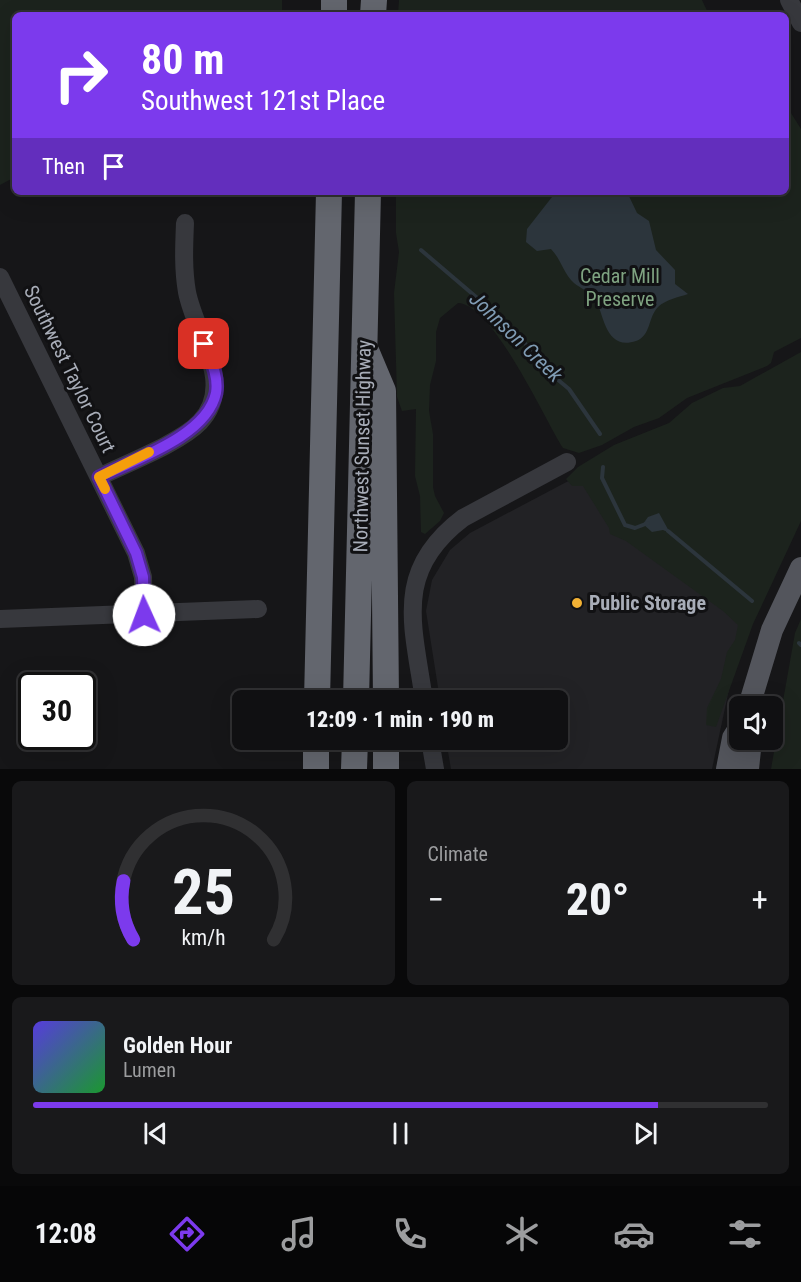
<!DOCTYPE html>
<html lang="en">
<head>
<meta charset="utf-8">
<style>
  :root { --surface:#101012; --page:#19191b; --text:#f1f3f6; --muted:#9c9d9f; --line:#303032; --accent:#7c3aed }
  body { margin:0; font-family:"Roboto Condensed",sans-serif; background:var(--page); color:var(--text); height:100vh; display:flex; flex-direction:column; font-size:22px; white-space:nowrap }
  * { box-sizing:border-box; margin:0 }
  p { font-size:20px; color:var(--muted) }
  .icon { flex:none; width:33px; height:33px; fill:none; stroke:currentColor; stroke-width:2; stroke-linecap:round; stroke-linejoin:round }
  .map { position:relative; height:769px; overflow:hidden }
  .drawer { display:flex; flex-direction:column; gap:12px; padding:12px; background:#09090a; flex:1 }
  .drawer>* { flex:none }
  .guide { position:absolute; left:12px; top:12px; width:777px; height:183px; border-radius:9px; box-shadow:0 6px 24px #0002,0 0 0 2px var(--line); background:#7c3aed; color:#fff; overflow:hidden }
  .controls { position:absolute; left:729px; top:696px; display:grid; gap:12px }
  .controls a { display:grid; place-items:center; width:54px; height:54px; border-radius:9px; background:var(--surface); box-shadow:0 6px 24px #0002,0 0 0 2px var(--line); font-size:30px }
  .speed { position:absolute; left:18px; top:672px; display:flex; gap:12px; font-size:30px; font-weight:700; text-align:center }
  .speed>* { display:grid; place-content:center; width:78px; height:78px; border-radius:50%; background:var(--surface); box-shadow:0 6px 24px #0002,0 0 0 2px var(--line); line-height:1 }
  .speed .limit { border:3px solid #111; border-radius:9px; background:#fff; color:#111 }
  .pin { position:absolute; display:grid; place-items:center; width:51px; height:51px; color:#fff; margin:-26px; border-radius:12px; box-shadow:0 3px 9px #0006 }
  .me { position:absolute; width:66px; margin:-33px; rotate:358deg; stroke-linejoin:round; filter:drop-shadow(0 0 4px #0008) }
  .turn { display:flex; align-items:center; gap:21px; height:126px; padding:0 30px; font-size:27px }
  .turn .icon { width:78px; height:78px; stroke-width:2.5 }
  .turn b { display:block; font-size:42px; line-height:51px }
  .then { display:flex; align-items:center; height:57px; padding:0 30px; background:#0003; gap:12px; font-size:22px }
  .big { font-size:45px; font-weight:800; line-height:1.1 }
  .drawer .card { flex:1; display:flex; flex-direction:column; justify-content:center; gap:9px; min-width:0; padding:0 21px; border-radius:9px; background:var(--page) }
  .drawer .dial { align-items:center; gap:0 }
  .dial svg { height:156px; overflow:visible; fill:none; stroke:var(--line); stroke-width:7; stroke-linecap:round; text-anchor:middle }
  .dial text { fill:var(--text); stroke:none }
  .song { display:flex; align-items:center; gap:18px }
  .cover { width:72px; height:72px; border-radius:9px; background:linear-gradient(135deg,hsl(250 70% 55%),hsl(130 70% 35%)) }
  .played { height:6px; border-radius:3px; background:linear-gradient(90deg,var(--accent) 85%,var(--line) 85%) }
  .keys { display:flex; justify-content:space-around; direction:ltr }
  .heat { display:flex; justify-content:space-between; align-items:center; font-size:33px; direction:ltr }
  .drawer .tiles { flex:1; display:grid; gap:12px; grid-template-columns:1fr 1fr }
  .card:last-child { grid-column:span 2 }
  .trip { position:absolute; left:232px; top:690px; width:336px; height:60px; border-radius:9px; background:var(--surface); box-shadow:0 6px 24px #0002,0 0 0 2px var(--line); font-weight:800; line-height:60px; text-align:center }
  .tabs { display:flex; height:96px; justify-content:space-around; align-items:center; background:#060607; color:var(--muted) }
  .tabs .icon { width:42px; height:42px }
  .tabs .current { color:var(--accent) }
  .tabs b { font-size:27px; color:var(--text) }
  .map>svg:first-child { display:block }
  .built { fill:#222225 }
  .green { fill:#1c231d }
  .water { fill:#2c353c }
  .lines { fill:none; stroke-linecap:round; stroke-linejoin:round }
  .stream { stroke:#2c353c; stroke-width:4 }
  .minor { stroke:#37383d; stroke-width:18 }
  .major { stroke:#53555c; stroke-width:22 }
  .highway { stroke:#63666e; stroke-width:26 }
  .route-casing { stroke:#51269a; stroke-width:15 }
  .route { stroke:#7c3aed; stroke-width:10 }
  .slow { stroke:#f59e0b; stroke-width:10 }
  .poi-dot { fill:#f2b134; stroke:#111113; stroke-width:2 }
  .labels { text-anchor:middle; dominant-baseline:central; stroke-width:6; stroke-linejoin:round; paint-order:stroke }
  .park-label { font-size:20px; fill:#7fa381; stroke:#111113 }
  .street-label { font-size:20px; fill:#a8adb8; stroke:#111113 }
  .poi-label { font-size:20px; font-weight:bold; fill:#a8adb8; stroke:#111113; text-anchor:start }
  .water-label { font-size:21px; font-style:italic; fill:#7f9bb3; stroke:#111113 }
</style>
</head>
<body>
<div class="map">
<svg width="801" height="769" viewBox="0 0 801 769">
  <rect width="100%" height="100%" fill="#161618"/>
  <path class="built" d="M 593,468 L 751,621 L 731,680 L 712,769 L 451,769 L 446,740 L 558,740 L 558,700 L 440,700 L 426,611 L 432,580 L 450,550 L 470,533 Z"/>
  <path class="green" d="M 0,0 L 282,0 L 282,15 L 15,15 L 15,177 L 0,185 Z
    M 399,0 L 702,0 L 709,15 L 398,15 Z
    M 786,105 L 801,129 L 801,338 L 774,352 L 771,363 L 767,366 L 687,398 L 659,418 L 634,427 L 602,445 L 579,453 L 563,448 C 545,420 493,304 458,303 L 440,318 L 436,332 L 436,361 L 430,385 L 429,411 L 433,434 L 433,487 L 435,496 L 444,513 L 440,521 L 425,534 L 421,532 L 420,496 L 415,476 L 416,409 L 402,411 L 397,397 L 394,293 L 399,252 L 396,233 L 396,192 L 786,192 Z
    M 801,352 L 801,521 L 753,624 L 716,727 L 706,725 L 707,708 L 721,679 L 727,652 L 735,640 L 738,625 L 723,611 L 626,541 L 610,534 L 609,528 L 583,486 L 572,486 L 566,479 L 578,467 L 614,445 L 669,423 L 692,403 L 723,388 L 740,386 Z
    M 801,619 L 801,769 L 771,769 L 795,633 Z"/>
  <path class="water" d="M 552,192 L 627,192 L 637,213 L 649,221 L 656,250 L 675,270 L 675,284 L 688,294 C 679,297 665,300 658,307 C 648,317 651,336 636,341 C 606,351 604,316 596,300 C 592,293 580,288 574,283 C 563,273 561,259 551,249 L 537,251 L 526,242 L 527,229 L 552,197 Z
    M 659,513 L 670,533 L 663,530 L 652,532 L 643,524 L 648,517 Z"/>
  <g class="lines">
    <path class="stream" d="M 421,250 L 510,326 L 551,374 L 569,389 L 600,434
      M 603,467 L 602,478 L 625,525 L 635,528 L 648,523
      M 668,531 L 752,601
      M 799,643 L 801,645"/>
    <path class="minor" d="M 789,0 L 801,23
      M 0,277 L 136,553 L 143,577 L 144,615
      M 99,477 C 127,463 180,443 200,422 C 236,384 195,334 187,292 C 183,269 184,247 185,223
      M 0,619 L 258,609
      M 424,700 C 413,624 393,571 463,518 L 567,462
      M 430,740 L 435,769"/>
    <path class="major" d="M 749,706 L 772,630 L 801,568
      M 727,769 L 733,738 L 740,727
      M 748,769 L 751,740"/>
    <path class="highway" d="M 334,15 L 334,0
      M 373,15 L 374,0
      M 367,353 L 383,391 L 386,700
      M 317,700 L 329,192
      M 356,700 L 368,192
      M 316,769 L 316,740
      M 354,769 L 355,740
      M 386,769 L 386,740"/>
  </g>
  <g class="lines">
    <defs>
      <path id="route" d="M 144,615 L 143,577 L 136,553 L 99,477 C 135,459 207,436 216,393 C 219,376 210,359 204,344"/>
    </defs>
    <use href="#route" class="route-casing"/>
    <use href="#route" class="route"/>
    <path class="slow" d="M 105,489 L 99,477 L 149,452"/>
  </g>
  <circle class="poi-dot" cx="577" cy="603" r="6"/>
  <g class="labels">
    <g class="park-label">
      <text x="620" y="276">Cedar Mill<tspan x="620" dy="23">Preserve</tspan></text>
    </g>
    <g class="street-label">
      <text transform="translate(70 369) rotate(64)">Southwest Taylor Court</text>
      <text transform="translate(362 446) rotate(-89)">Northwest Sunset Highway</text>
    </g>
    <g class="poi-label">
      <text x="589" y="603">Public Storage</text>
    </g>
    <g class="water-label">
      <text transform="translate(516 337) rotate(44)">Johnson Creek</text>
    </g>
  </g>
</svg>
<div class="controls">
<a><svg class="icon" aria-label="sound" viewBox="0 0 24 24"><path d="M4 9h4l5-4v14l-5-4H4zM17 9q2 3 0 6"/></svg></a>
</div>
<div class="speed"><div class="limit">30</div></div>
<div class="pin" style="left:204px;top:344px;background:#d93025"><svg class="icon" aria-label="arrive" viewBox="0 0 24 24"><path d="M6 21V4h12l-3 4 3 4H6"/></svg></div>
<svg class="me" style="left:144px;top:615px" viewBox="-20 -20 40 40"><circle r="19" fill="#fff"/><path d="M0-13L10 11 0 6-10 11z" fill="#7c3aed"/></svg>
<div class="trip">12:09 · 1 min · 190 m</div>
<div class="guide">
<div class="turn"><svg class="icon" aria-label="right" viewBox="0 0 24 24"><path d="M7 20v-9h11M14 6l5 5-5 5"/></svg><div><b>80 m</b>Southwest 121st Place</div></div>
<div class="then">Then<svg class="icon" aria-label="arrive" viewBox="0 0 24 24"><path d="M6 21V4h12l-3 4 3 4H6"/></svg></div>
</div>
</div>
<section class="drawer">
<div class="tiles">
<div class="card dial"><svg viewBox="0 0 100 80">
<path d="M14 69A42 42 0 1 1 86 69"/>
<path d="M14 69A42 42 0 0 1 9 39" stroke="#7c3aed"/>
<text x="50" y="56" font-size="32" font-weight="700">25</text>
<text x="50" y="72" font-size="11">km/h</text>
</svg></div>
<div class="card"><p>Climate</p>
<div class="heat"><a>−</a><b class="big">20°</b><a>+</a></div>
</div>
<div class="card">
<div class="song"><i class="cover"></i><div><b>Golden Hour</b><p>Lumen</p></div></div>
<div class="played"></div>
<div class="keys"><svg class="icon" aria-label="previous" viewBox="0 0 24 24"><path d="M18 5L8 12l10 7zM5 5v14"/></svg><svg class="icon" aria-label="pause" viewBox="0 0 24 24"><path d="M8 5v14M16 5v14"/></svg><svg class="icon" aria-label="next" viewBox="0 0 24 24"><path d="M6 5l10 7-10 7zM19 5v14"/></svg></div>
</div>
</div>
</section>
<nav class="tabs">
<b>12:08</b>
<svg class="icon current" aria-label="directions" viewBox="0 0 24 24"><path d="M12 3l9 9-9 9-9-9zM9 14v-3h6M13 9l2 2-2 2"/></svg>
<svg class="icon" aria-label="music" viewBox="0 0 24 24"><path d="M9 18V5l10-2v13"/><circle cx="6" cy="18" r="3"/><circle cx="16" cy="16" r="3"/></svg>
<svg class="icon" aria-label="phone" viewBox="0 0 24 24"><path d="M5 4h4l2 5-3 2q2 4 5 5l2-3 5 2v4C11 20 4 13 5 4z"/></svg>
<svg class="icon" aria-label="climate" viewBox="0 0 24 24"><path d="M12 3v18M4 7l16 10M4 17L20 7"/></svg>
<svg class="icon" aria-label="car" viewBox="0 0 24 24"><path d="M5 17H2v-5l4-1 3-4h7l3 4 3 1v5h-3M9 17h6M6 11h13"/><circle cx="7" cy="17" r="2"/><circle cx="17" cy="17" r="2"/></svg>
<svg class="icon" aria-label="filters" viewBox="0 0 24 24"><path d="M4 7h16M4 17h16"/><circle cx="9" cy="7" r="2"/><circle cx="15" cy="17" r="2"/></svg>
</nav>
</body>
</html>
